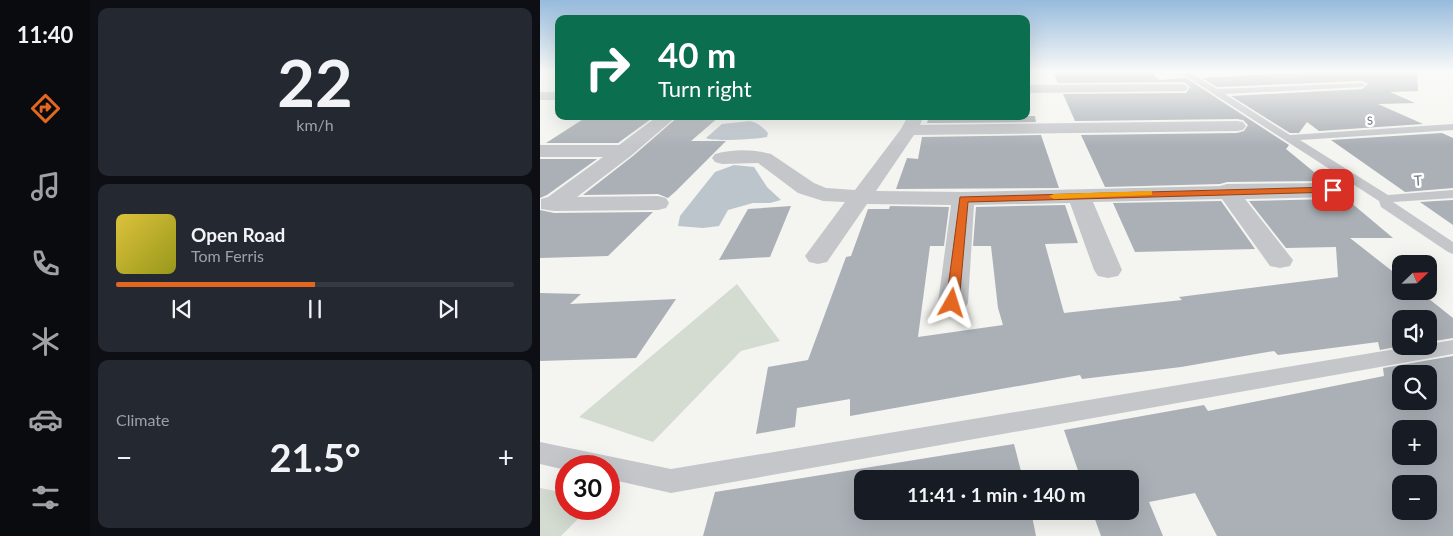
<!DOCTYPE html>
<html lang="en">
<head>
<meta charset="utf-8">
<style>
  :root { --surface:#171b24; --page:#242831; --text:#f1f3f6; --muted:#9ea1a6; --line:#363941; --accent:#e36621 }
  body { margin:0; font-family:Lato,sans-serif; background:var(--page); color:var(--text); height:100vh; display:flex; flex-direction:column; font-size:19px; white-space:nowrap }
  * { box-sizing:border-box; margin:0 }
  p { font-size:16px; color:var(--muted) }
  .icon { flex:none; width:28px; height:28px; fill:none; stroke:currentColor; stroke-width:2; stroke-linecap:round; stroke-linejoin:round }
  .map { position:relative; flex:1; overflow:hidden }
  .sheet { display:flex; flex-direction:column; gap:8px; padding:8px; background:#0d0f14; width:450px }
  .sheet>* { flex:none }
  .guide { position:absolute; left:15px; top:15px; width:475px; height:105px; border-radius:10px; box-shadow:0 5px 20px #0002; background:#0b6e4f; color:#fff; overflow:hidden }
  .needle { width:32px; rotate:67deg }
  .buttons { position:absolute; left:852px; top:255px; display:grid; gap:10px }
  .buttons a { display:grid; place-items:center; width:45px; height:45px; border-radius:10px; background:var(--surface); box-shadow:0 5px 20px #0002; font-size:25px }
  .speed { position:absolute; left:15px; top:455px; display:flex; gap:10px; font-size:25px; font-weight:700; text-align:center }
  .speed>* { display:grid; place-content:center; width:65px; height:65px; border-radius:50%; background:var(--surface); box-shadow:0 5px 20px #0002; line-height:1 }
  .speed .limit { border:8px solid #d22; background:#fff; color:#111 }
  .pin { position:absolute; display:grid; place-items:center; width:42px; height:42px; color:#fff; margin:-21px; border-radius:10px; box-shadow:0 2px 8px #0006 }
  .me { position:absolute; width:55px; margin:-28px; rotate:6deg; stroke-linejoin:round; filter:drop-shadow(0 0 4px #0008) }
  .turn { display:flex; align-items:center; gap:18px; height:105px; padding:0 20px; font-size:22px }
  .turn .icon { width:65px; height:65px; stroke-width:2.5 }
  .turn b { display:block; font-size:35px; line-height:42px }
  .big { font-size:38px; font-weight:700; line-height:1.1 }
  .sheet .widget { flex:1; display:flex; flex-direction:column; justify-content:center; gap:8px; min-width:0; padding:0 18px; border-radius:10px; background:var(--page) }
  .sheet .dial { align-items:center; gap:0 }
  .dial b { font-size:65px; line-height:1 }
  .song { display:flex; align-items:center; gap:15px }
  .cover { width:60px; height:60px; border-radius:8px; background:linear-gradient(135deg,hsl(50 70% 55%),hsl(60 70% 35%)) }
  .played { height:5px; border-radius:2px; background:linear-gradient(90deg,var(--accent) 50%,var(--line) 50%) }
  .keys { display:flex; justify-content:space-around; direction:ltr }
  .heat { display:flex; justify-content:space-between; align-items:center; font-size:28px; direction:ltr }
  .trip { position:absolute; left:314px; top:470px; width:285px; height:50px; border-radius:10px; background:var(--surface); box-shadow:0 5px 20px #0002; font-weight:700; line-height:50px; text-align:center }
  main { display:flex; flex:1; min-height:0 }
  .dock { display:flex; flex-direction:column; width:90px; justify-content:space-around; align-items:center; background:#090b0e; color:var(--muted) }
  .dock .icon { width:35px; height:35px }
  .dock .on { color:var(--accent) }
  .dock b { font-size:22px; color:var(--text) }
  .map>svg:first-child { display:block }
  .green { fill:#d4dbd1 }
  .water { fill:#bcc5cc }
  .building { fill:#aab0b6; fill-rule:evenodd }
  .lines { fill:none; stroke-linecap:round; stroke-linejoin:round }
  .lane { fill:#c4c6ca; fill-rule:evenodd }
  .street { fill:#c4c6ca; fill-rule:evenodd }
  .route { fill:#e36621; stroke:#944215 }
  .slow { fill:#f59e0b }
  .labels { text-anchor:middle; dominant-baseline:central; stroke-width:5; stroke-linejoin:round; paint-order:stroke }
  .far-street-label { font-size:11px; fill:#637081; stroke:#fff }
  .street-label { font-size:14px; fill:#637081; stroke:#fff }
</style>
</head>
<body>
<main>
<nav class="dock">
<b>11:40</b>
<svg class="icon on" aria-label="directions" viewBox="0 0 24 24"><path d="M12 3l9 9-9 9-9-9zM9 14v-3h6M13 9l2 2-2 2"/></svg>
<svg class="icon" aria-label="music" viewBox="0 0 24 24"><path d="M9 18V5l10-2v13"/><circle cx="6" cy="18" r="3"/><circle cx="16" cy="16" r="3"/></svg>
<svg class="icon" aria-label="phone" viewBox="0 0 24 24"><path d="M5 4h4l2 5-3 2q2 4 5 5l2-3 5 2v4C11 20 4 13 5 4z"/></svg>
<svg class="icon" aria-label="climate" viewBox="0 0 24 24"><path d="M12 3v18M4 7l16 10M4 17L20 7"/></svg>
<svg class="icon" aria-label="car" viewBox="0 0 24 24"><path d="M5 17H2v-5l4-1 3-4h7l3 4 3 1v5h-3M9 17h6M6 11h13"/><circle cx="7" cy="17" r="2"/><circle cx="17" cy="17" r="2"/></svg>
<svg class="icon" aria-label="filters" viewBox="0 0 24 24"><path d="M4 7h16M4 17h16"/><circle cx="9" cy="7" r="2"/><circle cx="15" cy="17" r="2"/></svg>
</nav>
<section class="sheet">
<div class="widget dial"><b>22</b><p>km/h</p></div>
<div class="widget">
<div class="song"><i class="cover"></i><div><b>Open Road</b><p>Tom Ferris</p></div></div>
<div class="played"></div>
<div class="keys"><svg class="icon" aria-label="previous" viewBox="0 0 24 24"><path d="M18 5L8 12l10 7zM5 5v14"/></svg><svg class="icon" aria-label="pause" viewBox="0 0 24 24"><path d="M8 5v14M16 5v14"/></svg><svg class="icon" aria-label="next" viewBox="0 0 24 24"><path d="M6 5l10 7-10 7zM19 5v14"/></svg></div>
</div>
<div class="widget"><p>Climate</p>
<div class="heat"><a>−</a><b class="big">21.5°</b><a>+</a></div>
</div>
</section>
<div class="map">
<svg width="913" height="536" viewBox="0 0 913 536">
  <rect width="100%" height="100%" fill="#f4f4f0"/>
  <path class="green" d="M 197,284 L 240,341 L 201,351 L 113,442 L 39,417 Z
    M 0,488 L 26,493 L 26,509 L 48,509 L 21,536 L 0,536 Z"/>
  <path class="water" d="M 210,121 C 218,123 223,127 228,133 L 227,137 C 216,139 174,142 166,138 L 182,124 Z
    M 194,165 L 214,167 L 227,187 L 241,200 L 230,203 L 213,203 L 188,210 L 179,226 L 163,228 L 138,226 L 140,216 L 175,172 Z"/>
  <path class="building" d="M 512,71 L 611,71 L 619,80 L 646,78 L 749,145 L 746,149 L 785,181 L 687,182 L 680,184 L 565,187 L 541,135 L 697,133 L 704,131 L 708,125 L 703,120 L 697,119 L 535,121 L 523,94 L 646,93 L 650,87 L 646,83 L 641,82 L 518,83 Z
    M 781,71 L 877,71 L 878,91 L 850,92 L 875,103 L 838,104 L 883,124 L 779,131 L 767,122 L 759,133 L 750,133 L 691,96 L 822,89 L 828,84 L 822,81 L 677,87 L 662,78 Z
    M 48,116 L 115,116 L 78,143 L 6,143 Z
    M 139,116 L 180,116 L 151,141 L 186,141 L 136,191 L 128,198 L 118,194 L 43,195 L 93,156 Z
    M 389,116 L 495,116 L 496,122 L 387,123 Z
    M 902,133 L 913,138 L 913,188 L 865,192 L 791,140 Z
    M 501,135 L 519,188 L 356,189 L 367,158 L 378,159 L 382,137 Z
    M 0,159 L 57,159 L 7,195 L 0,198 Z
    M 803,196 L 853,238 L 810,238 L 861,278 L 861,291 L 879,291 L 913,318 L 913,338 L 889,342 L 889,319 L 861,319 L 861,346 L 840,350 L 838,342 L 738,355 L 734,351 L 641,367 L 542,379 L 540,375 L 310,416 L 310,399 L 257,408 L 255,427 L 216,434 L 228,367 L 268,360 L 306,257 L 311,256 L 328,209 L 349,209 L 350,206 L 409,207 L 404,246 L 390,246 L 378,337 L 463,325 L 458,308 L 451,246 L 433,246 L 436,207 L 525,205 L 538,243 L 505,244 L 524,313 L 642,300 L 639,297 L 798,277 L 796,247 L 746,248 L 709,201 L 793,199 Z
    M 913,200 L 913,225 L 880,202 Z
    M 681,201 L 715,249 L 595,252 L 573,203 Z
    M 251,206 L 230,257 L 179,260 L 208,209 Z
    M 0,210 L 14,213 L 113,212 L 68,256 L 0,258 Z
    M 0,293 L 41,294 L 30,304 L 136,299 L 96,358 L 0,361 Z
    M 913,356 L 913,536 L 677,536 L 655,493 L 609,502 L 623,536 L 561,536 L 552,511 L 590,511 L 590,479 L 541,479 L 524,430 L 664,405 L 668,411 L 844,376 L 843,368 ZM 861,374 L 889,374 L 889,401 L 861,401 ZM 861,429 L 889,429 L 889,456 L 861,456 ZM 861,484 L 889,484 L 889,511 L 861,511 Z
    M 474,444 L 483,479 L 322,479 L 322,511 L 491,511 L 496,536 L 163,536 L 175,492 Z"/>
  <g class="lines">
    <path class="lane" d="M 638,71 L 647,71 L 677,89 L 822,83 L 826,85 L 822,87 L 685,94 L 750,135 L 913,124 L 913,130 L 760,140 L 848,195 L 913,190 L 913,198 L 853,202 L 913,242 L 913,254 L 908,252 L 841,207 L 839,201 Z
      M 913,340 L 913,354 L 131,493 L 69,479 L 69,466 L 26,466 L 26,470 L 0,464 L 0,442 L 131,469 L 874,346 L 889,346 L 889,344 Z"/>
    <path class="street" d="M 641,84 L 646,85 L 648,88 L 646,91 L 486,93 L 486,85 Z
      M 0,92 L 19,92 L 19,100 L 0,100 Z
      M 118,116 L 137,116 L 92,155 L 37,197 L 118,196 L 126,198 L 129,203 L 126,208 L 118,210 L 14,211 L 1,209 L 1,199 L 8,197 L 63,157 L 0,157 L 0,145 L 79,145 Z
      M 368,116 L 384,116 L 380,125 L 697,121 L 703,122 L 706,126 L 703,130 L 697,131 L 374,135 L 336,191 L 423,192 L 680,186 L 687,184 L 793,183 L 801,185 L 804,190 L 801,195 L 793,197 L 705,199 L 753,260 L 750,266 L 740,268 L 730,266 L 682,199 L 553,202 L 582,270 L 578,276 L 568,278 L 558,276 L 554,270 L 530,203 L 434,205 L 428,303 L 424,310 L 413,313 L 402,310 L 398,303 L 411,205 L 327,204 L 287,262 L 278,264 L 269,262 L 265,256 L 305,202 L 283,201 L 258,193 L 218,163 L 182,164 L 175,162 L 172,158 L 175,154 C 193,149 213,149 231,154 L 274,183 L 286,188 L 315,190 L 361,129 Z"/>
  </g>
  <linearGradient id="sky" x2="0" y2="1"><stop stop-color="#96bbdd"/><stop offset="0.49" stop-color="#fafaf8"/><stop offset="1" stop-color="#fafaf8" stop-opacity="0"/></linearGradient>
  <rect width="913" height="146" fill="url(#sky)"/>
  <path class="route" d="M 793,187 L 797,190 L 796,192 L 428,202 L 419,303 L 412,307 L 406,303 L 420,197 Z"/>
  <path class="slow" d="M 609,191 L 612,191 L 612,195 L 514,199 L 509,196 L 514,194 Z"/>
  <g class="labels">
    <g class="far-street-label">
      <text transform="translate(830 120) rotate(-4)">S</text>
    </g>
    <g class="street-label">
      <text transform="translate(878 180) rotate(-4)">T</text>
    </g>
  </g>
</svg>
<div class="buttons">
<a><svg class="needle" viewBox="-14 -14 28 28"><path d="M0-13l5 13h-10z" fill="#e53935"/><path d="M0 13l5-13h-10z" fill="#9ea1a6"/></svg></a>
<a><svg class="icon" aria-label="sound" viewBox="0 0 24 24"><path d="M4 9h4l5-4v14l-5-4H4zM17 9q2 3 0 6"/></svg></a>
<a><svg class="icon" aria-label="search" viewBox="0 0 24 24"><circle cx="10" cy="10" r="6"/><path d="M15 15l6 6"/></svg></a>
<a>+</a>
<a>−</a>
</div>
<div class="speed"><div class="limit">30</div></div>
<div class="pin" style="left:793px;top:190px;background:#d93025"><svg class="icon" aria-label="arrive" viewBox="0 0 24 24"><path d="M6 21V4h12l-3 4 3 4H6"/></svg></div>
<svg class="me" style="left:412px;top:303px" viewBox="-20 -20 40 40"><path d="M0-17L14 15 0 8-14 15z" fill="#e36621" stroke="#fff" stroke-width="4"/></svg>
<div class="trip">11:41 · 1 min · 140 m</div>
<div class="guide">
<div class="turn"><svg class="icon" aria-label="right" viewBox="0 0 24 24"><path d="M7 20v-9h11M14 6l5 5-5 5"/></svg><div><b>40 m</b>Turn right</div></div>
</div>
</div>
</main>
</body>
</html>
